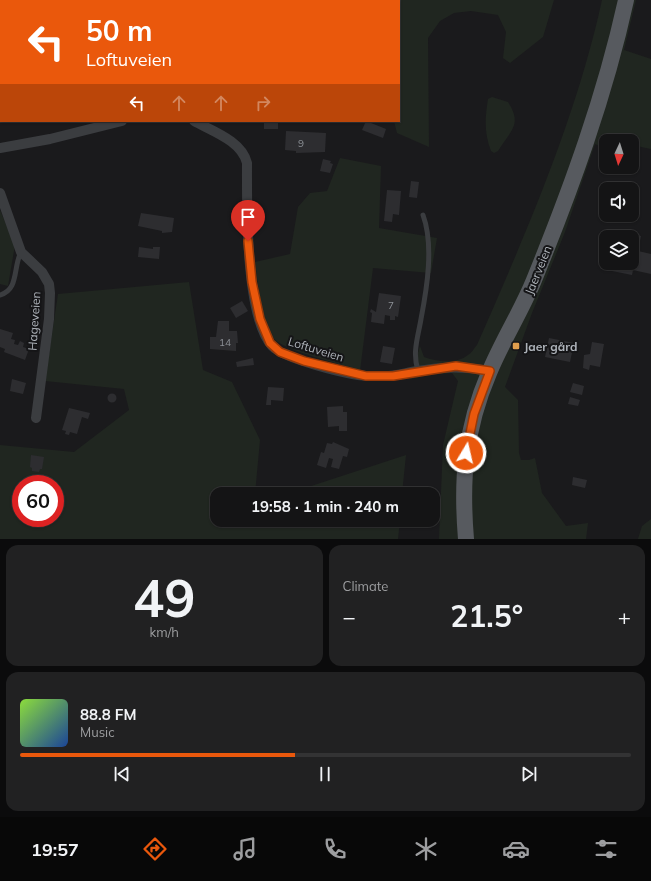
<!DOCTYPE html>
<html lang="en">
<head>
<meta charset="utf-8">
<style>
  :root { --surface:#141415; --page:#212122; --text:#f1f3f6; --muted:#9d9ea0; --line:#333334; --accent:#ea580c }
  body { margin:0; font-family:Mulish,sans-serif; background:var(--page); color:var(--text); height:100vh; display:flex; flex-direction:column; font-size:15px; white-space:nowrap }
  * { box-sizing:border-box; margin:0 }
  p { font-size:13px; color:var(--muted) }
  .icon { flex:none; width:22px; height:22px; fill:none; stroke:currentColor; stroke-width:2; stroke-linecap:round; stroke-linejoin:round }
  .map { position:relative; height:539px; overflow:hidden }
  .details { display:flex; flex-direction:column; gap:6px; padding:6px; background:#0b0b0c; flex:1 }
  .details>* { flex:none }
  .guide { position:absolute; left:0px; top:0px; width:400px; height:122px; box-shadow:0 1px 3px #0004,0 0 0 1px var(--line); background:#ea580c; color:#fff; overflow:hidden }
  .needle { width:26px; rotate:184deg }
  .fabs { position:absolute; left:599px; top:134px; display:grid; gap:8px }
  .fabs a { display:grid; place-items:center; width:40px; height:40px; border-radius:8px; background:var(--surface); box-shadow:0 1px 3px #0004,0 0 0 1px var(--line); font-size:20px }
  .speed { position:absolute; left:12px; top:475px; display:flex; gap:8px; font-size:20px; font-weight:700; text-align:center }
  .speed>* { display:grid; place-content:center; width:52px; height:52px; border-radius:50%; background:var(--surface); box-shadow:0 1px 3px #0004,0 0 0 1px var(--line); line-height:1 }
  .speed .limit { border:6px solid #d22; background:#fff; color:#111 }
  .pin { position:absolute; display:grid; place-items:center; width:34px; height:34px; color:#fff; margin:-41px -17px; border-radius:50% 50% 50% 0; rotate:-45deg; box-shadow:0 0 4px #0007 }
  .pin .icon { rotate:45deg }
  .me { position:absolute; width:44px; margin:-22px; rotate:9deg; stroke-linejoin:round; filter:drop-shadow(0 0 3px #0008) }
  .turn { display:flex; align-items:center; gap:14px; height:84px; padding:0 20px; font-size:18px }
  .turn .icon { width:52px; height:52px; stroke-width:2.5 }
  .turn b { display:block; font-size:28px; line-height:34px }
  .lanes { display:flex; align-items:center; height:38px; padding:0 20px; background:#0003; justify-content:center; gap:20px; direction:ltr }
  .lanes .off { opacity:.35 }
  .big { font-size:30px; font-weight:700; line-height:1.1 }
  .details .tile { flex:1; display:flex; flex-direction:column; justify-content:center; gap:6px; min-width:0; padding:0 14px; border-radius:12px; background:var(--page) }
  .details .dial { align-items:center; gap:0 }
  .dial b { font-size:52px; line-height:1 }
  .song { display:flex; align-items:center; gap:12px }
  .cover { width:48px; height:48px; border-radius:6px; background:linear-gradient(135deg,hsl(90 70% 55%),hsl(220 70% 35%)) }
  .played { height:4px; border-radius:2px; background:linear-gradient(90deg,var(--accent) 45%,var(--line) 45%) }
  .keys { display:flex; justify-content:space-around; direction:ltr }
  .heat { display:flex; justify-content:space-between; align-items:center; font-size:22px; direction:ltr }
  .details .tiles { flex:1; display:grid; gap:6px; grid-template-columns:1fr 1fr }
  .tile:last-child { grid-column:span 2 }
  .trip { position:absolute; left:210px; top:487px; width:230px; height:40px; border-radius:12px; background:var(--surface); box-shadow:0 1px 3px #0004,0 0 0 1px var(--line); font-weight:700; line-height:40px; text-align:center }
  .menu { display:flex; height:64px; justify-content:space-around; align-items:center; background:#080808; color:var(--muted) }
  .menu .icon { width:28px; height:28px }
  .menu .current { color:var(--accent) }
  .menu b { font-size:18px; color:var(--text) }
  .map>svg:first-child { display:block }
  .green { fill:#202620; fill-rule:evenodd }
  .building { fill:#2d2d30 }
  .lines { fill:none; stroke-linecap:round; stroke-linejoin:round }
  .lane { stroke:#3b3d40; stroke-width:5 }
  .street { stroke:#3b3d40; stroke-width:10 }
  .primary { stroke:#575a5f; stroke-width:16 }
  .route-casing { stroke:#983908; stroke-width:10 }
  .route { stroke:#ea580c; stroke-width:7 }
  .poi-dot { fill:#e09e4d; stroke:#151517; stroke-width:1.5 }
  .labels { text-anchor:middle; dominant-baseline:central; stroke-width:4; stroke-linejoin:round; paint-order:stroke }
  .number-label { font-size:10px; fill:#8d9197 }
  .street-label { font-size:12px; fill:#aeb3ba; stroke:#151517 }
  .poi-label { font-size:12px; font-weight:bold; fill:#aeb3ba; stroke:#151517; text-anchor:start }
</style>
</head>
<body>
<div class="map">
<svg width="651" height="539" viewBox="0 0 651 539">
  <rect width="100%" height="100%" fill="#1a1a1c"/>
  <path class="green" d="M 0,0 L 118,0 L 1,1 L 0,36 Z
    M 221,0 L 554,0 L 543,37 L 510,63 L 503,58 L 506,32 L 498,15 L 471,11 L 454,13 L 440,21 L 428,38 L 429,147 L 397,133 L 394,121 L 399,121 L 399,1 Z
    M 602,0 L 636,0 L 624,50 L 651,59 L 651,149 L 632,145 L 632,141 L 606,141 L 606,149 L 595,144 L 565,232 L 532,313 L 505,387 L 518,400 L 519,453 L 521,460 L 529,460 L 535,458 L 542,493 L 566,526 L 588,523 L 586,539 L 439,539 L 443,445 L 458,381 L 452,373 L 429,375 L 410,379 L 420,346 L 424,357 C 437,362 457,364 468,355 C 472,353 474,348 477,345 C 526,233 576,119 602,0 Z
    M 492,97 L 508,102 C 523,125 510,131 498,151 L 494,153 L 491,151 C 484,133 485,118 488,99 Z
    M 340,158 L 381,166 L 379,228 L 437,238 L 431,273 L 373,268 L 360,371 C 340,363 287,352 274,339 C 263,329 257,278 255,262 L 290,254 L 298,207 L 310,193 L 327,191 Z
    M 0,210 L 15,245 L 8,286 L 0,284 Z
    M 189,282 L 203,370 L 232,382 L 260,440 L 255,494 L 217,494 L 217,520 L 400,520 L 398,539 L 0,539 L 0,445 L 74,452 L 129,410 L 124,389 L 45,381 L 58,294 ZM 21,484 L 55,484 L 55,518 L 21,518 Z
    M 406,455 L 402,494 L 301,494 L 302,489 Z
    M 651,519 L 651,539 L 638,539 L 642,526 Z"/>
  <path class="building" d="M 264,121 L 278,121 L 278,129 L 264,129 Z
    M 366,121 L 386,129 L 383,138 L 362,130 Z
    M 286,131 L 326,133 L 325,152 L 296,153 L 296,151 L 285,150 Z
    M 323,159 L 331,161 L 330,163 L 333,164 L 330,173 L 320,171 Z
    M 411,181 L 419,182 L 417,198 L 409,197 Z
    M 387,190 L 401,191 L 399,215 L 393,214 L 392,222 L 384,221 Z
    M 141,213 L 174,218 L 172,232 L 162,233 L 162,231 L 138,226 Z
    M 621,232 L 641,236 L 638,251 L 651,254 L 651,274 L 633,270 L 632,275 L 612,271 L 613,263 L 632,263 L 632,237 L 620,237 Z
    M 139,247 L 153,249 L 153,247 L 160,247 L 159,259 L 138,257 Z
    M 379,293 L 401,296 L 398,317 L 395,316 L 395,320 L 390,320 L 390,316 L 385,315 L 384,324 L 371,322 L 372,313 L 370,312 L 371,309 L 376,312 Z
    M 242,301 L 248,311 L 236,318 L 230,308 Z
    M 218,321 L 229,321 L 229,331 L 237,331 L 238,343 L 236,343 L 236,351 L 210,349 L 210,337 L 216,337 Z
    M 0,329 L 13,333 L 11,339 L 15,340 L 14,344 L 18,345 L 20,341 L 24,343 L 23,347 L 29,349 L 25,360 L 4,352 L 5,349 L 0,347 Z
    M 549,338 L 574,343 L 570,362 L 545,357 Z
    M 592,342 L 604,344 L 600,367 L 590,365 L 589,370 L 583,368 L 584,355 L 590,354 Z
    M 383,346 L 395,348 L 392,364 L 380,362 Z
    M 253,358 L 254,365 L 237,367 L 236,362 Z
    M 12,379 L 26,383 L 23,394 L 10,391 Z
    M 573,383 L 584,386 L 582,395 L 570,392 Z
    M 268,387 L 284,388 L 283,401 L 271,400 L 271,405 L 266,405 Z
    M107.5 398a4.5 4.5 0 1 1 9 0a4.5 4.5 0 1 1-9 0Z
    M 570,397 L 580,400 L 578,406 L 568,404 Z
    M 343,406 L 343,412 L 347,412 L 347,431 L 339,431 L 339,426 L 328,427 L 327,407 Z
    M 69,408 L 90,413 L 88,419 L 82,417 L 77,434 L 70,432 L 69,435 L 65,434 L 66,431 L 62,430 Z
    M 333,442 L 349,449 L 347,457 L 343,456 L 339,469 L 331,467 L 333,459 L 329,458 L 326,468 L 317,465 L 321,452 L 324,453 L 327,443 L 332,444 Z
    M 31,455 L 44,457 L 42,469 L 40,469 L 39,472 L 32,471 L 32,468 L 30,467 Z
    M 573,477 L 587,480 L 585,488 L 572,485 Z"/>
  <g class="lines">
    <path class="lane" d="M 0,295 C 19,290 13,267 21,252
      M 418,370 C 412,353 418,337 421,319 C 427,288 434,245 423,215"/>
    <path class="street" d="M 126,1 L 126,0
      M 194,121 C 212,131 242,141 247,163 C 247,204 245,316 272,346 C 284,359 349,375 367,376 C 374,376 381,376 388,376 C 398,376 408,372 418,371 C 443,366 464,366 489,371
      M 0,148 L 50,139 L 122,121
      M 0,193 L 21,252 L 42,272 L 49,284 L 50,293 L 49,319 L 36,418"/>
    <path class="primary" d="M 466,539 C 461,479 465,429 489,373 C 502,341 521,312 534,280 C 571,189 605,96 626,0"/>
  </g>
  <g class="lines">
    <defs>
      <path id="route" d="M 248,241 L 252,282 L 260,319 L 270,343 L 280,352 L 304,361 L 366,376 L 393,376 L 456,366 L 490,371 L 474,414 L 466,453"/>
    </defs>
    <use href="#route" class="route-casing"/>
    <use href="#route" class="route"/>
  </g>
  <rect class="poi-dot" x="512" y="342" width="8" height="8" rx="2"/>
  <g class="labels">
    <g class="number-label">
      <text x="301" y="143">9</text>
      <text x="391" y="305">7</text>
      <text x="225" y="342">14</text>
    </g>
    <g class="street-label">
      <text transform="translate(538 270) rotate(-68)">Jaerveien</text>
      <text transform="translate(34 321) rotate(-86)">Hageveien</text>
      <text transform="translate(316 349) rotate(17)">Loftuveien</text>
    </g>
    <g class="poi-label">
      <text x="524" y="346">Jaer gård</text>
    </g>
  </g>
</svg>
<div class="fabs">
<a><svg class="needle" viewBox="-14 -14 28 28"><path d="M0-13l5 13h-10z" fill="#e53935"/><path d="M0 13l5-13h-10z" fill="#9d9ea0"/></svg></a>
<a><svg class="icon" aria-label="sound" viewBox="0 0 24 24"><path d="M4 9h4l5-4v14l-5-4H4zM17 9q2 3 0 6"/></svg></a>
<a><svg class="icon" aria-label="layers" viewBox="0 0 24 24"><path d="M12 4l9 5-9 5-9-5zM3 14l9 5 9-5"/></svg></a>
</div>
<div class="speed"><div class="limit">60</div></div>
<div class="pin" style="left:248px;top:241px;background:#d93025"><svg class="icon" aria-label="arrive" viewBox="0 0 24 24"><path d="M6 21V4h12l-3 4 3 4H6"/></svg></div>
<svg class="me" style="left:466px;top:453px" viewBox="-20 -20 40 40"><circle r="17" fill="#ea580c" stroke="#fff" stroke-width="3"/><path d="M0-11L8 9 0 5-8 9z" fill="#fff"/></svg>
<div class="trip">19:58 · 1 min · 240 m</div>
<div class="guide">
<div class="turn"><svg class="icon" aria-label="left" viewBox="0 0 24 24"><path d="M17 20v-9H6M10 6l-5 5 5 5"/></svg><div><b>50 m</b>Loftuveien</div></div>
<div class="lanes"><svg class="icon" aria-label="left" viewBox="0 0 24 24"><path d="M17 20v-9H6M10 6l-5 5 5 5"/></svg><svg class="icon off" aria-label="ahead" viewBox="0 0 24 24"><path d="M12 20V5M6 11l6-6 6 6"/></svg><svg class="icon off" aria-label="ahead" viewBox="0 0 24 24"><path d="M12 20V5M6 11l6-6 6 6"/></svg><svg class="icon off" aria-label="right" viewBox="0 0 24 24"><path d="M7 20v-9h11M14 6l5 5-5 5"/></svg></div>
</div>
</div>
<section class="details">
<div class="tiles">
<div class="tile dial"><b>49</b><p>km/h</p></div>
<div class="tile"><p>Climate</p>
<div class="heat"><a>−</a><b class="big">21.5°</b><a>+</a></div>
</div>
<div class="tile">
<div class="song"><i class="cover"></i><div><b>88.8 FM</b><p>Music</p></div></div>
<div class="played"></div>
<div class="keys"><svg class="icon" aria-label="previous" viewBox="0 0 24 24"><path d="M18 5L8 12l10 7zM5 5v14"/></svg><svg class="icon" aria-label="pause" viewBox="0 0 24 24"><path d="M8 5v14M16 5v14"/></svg><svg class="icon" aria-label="next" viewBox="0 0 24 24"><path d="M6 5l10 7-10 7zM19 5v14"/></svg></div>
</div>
</div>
</section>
<nav class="menu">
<b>19:57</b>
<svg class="icon current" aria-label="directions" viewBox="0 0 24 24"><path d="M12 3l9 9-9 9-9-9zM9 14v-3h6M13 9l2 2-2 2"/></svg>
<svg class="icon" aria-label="music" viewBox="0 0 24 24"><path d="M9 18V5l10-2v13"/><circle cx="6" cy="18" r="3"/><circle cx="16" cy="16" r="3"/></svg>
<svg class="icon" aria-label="phone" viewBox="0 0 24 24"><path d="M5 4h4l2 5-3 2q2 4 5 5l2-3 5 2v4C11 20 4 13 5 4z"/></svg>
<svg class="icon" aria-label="climate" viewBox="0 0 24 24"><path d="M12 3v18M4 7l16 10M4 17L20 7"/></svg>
<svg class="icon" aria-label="car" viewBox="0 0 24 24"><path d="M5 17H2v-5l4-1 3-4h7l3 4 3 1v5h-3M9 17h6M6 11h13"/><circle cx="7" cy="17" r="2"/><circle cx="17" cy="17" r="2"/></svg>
<svg class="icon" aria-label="filters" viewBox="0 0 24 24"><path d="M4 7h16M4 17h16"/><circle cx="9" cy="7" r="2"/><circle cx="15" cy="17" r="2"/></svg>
</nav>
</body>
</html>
